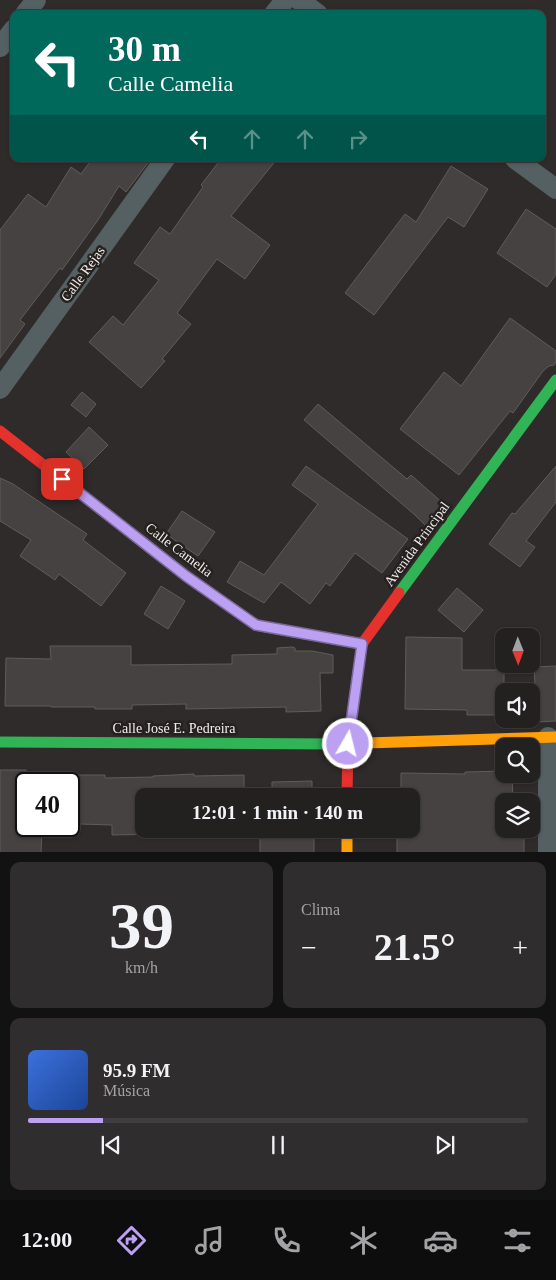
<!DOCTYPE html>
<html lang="es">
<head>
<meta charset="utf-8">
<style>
  :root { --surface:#232020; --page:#2f2d2d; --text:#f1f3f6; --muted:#a3a3a5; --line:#403e3e; --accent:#bca0f2 }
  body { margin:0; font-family:"Times New Roman",serif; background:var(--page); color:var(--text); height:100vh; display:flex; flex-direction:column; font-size:19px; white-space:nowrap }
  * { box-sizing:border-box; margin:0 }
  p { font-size:16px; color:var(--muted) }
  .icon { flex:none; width:28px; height:28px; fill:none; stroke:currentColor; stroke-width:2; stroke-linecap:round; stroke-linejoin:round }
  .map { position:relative; height:852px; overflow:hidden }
  .panel { display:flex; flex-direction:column; gap:10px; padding:10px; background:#131212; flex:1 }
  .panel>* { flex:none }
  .banner { position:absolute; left:10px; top:10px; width:536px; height:152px; border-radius:10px; box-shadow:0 1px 4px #0004,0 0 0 1px var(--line); background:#00695c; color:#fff; overflow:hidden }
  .needle { width:32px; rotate:179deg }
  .tools { position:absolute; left:495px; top:628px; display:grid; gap:10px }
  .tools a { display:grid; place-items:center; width:45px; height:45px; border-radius:10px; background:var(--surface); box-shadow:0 1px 4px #0004,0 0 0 1px var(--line); font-size:25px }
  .speed { position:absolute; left:15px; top:772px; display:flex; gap:10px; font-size:25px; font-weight:700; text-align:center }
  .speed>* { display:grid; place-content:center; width:65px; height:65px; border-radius:50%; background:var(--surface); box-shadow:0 1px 4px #0004,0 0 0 1px var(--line); line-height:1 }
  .speed .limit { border:2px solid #111; border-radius:8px; background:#fff; color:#111 }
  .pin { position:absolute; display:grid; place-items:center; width:42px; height:42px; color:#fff; margin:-21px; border-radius:10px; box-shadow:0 2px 8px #0006 }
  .me { position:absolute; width:55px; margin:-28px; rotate:8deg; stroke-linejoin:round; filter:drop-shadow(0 0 4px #0008) }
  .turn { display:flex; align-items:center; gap:18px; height:105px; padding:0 15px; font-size:22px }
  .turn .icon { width:65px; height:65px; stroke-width:2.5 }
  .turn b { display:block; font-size:35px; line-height:42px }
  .lanes { display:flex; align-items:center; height:48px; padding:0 15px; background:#0003; justify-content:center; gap:25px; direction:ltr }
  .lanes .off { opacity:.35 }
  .big { font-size:38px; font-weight:700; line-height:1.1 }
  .panel .tile { flex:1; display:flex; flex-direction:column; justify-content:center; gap:8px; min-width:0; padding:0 18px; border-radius:10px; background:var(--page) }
  .panel .dial { align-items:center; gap:0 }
  .dial b { font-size:65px; line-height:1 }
  .song { display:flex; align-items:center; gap:15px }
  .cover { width:60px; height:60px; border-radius:8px; background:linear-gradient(135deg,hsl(220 70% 55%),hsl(220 70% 35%)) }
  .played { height:5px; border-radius:2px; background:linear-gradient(90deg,var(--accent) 15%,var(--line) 15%) }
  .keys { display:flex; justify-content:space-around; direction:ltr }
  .heat { display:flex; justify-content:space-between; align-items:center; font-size:28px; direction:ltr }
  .panel .tiles { flex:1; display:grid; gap:10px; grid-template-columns:1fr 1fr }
  .tile:last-child { grid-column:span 2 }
  .trip { position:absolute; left:135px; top:788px; width:285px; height:50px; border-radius:10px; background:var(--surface); box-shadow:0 1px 4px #0004,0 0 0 1px var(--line); font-weight:700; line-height:50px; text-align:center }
  .menu { display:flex; height:80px; justify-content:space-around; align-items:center; background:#0e0d0d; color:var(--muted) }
  .menu .icon { width:35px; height:35px }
  .menu .active { color:var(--accent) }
  .menu b { font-size:22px; color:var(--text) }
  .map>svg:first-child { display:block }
  .building { fill:#454241; stroke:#5f5c5c }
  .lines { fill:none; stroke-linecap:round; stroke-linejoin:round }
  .street { stroke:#546062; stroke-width:20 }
  .fast { stroke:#30b455; stroke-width:11 }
  .slow { stroke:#ff9f0a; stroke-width:11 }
  .jam { stroke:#e5322d; stroke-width:11 }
  .route-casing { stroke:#7a689d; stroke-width:12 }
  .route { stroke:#bca0f2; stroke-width:9 }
  .labels { text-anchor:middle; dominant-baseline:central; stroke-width:5; stroke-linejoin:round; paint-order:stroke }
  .street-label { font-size:14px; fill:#f2eeed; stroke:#26211f }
</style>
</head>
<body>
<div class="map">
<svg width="556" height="853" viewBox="0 0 556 853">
  <rect width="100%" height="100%" fill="#2f2b2a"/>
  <path class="building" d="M 92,159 L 151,159 L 126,192 L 119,186 L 98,220 L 62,270 L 60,268 L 20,320 L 25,324 L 0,358 L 0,230 L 28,194 L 46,207 L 71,167 L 81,174 Z
    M 221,159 L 277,159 L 231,216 L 270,245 L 245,279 L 217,259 L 177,313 L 191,324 L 162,359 L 165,361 L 141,388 L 89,342 L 113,316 L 123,325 L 159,280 L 134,263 L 160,227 L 170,234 L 203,187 L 201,185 Z
    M 451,166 L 488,189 L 464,227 L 448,217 L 374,315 L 345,293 L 405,214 L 416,222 Z
    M 526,209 L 556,229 L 556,274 L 547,287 L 497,253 Z
    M 510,318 L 556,351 L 556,362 L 554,365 L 549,366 L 543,371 L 513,413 L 510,411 L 459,475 L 400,429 L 444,372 L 461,386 Z
    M 82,392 L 96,404 L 86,417 L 71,405 Z
    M 318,404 L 407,479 L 411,475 L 445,505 L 428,528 L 415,515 L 304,420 Z
    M 89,427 L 108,445 L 84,469 L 66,452 Z
    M 306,466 L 408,539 L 382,573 L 355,553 L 330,586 L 326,583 L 310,604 L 281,582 L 264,603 L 227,582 L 240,561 L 264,575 L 318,504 L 292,485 Z
    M 556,466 L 556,502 L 526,541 L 535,547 L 520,567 L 489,544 L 512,513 L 515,514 Z
    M 0,478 L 13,484 L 87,534 L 83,540 L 126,573 L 101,606 L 59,574 L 55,580 L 20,556 L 31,540 L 0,521 Z
    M 182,511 L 215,532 L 198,556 L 166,534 Z
    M 161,586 L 185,601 L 168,629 L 144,614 Z
    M 457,588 L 483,610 L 464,632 L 438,610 Z
    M 406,637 L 462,638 L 462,670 L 504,670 L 504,715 L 467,715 L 467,710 L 405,709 Z
    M 50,646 L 131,646 L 131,665 L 232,664 L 232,655 L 277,654 L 277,648 L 292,647 L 295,648 L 295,651 L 312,651 L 333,655 L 333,673 L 320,673 L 321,711 L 286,712 L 286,707 L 186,709 L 186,704 L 132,705 L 132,709 L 95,709 L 95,707 L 51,707 L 51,706 L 5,706 L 6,658 L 51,659 Z
    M 556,666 L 556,721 L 537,722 L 534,667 Z
    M 0,770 L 26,770 L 26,826 L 42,826 L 41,853 L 0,853 Z
    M 504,771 L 504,774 L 512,774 L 513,801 L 504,801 L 504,829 L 524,829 L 524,853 L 397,853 L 397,829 L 411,829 L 411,796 L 401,796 L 401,773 L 465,774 L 465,772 Z
    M 194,774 L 194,776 L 244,775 L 244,796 L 144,796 L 144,829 L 196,829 L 196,835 L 165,837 L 165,834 L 112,835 L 112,825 L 80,824 L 80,810 L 69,810 L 69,775 L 105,775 L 105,778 L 153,777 L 153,776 Z
    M 312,781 L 312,796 L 272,796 L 272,782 Z
    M 273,829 L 314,829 L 314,853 L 260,853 L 260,834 L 273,834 Z"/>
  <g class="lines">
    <path class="street" d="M 299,0 L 318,14
      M 25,14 L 36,0
      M 274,14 L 285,0
      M 0,47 L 14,29
      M 515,159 L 556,189
      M 0,389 L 165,159
      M 548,853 L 548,737"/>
    <path class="fast" d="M 399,593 L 556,380
      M 266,627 L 362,644
      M 0,742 L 334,744"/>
    <path class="slow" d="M 334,744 L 556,737
      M 347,829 L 347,853"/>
    <path class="jam" d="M 0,431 L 186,576 L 256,625 L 266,627
      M 347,796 L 348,744 L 362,644 L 399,593"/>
  </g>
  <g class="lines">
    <defs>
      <path id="route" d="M 62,479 L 186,576 L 256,625 L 362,644 L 348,744"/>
    </defs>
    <use href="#route" class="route-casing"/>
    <use href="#route" class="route"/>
  </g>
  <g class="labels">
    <g class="street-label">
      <text transform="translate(83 274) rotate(-54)">Calle Rejas</text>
      <text transform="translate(417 544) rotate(-54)">Avenida Principal</text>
      <text transform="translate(179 550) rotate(37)">Calle Camelia</text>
      <text x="174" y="728">Calle José E. Pedreira</text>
    </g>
  </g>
</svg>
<div class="tools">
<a><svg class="needle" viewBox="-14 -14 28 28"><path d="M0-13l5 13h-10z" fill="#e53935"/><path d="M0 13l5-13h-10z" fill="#a3a3a5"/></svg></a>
<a><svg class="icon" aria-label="sound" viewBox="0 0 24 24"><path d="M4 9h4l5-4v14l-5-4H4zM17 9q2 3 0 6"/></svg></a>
<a><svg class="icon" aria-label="search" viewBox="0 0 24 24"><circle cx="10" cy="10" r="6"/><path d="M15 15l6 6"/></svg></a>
<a><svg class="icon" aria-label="layers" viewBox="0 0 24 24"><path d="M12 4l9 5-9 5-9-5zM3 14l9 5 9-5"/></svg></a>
</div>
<div class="speed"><div class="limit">40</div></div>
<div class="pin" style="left:62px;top:479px;background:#d93025"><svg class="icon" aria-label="arrive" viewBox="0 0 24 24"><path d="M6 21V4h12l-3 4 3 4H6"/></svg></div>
<svg class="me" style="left:348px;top:744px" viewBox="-20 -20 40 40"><circle r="17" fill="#bca0f2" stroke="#fff" stroke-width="3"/><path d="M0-11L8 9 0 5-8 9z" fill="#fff"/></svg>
<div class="trip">12:01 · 1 min · 140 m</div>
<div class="banner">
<div class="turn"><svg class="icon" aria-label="left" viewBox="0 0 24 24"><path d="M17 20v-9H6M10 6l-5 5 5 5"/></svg><div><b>30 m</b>Calle Camelia</div></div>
<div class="lanes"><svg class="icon" aria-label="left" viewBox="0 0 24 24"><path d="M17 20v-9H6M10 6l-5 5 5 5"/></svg><svg class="icon off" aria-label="ahead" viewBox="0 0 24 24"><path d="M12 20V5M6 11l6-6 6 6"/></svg><svg class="icon off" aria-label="ahead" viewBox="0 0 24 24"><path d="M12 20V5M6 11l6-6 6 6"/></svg><svg class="icon off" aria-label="right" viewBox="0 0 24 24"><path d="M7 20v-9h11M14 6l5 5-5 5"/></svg></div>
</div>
</div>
<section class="panel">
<div class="tiles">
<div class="tile dial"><b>39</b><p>km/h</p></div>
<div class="tile"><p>Clima</p>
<div class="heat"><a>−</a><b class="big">21.5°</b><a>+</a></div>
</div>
<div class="tile">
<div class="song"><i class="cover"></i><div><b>95.9 FM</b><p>Música</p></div></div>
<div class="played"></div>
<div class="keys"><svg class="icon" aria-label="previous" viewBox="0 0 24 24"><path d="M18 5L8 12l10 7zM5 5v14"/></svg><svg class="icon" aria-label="pause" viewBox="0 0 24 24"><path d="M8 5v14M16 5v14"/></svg><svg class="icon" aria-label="next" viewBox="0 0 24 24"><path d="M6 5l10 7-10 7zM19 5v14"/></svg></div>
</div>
</div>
</section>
<nav class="menu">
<b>12:00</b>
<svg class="icon active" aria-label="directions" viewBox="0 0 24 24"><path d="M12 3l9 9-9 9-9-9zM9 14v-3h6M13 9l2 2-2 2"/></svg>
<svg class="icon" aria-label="music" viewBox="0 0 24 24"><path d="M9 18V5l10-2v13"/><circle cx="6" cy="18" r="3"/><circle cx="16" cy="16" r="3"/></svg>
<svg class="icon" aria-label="phone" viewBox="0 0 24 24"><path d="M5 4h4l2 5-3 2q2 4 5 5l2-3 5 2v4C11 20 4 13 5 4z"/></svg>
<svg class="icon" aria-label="climate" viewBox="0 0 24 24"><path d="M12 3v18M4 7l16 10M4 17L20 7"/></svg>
<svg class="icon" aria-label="car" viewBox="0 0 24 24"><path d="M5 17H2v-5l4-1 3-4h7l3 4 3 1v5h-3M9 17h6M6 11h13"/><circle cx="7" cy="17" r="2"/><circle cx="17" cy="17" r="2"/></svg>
<svg class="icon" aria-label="filters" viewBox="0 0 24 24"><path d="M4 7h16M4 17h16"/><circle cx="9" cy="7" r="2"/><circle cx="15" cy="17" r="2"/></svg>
</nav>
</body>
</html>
